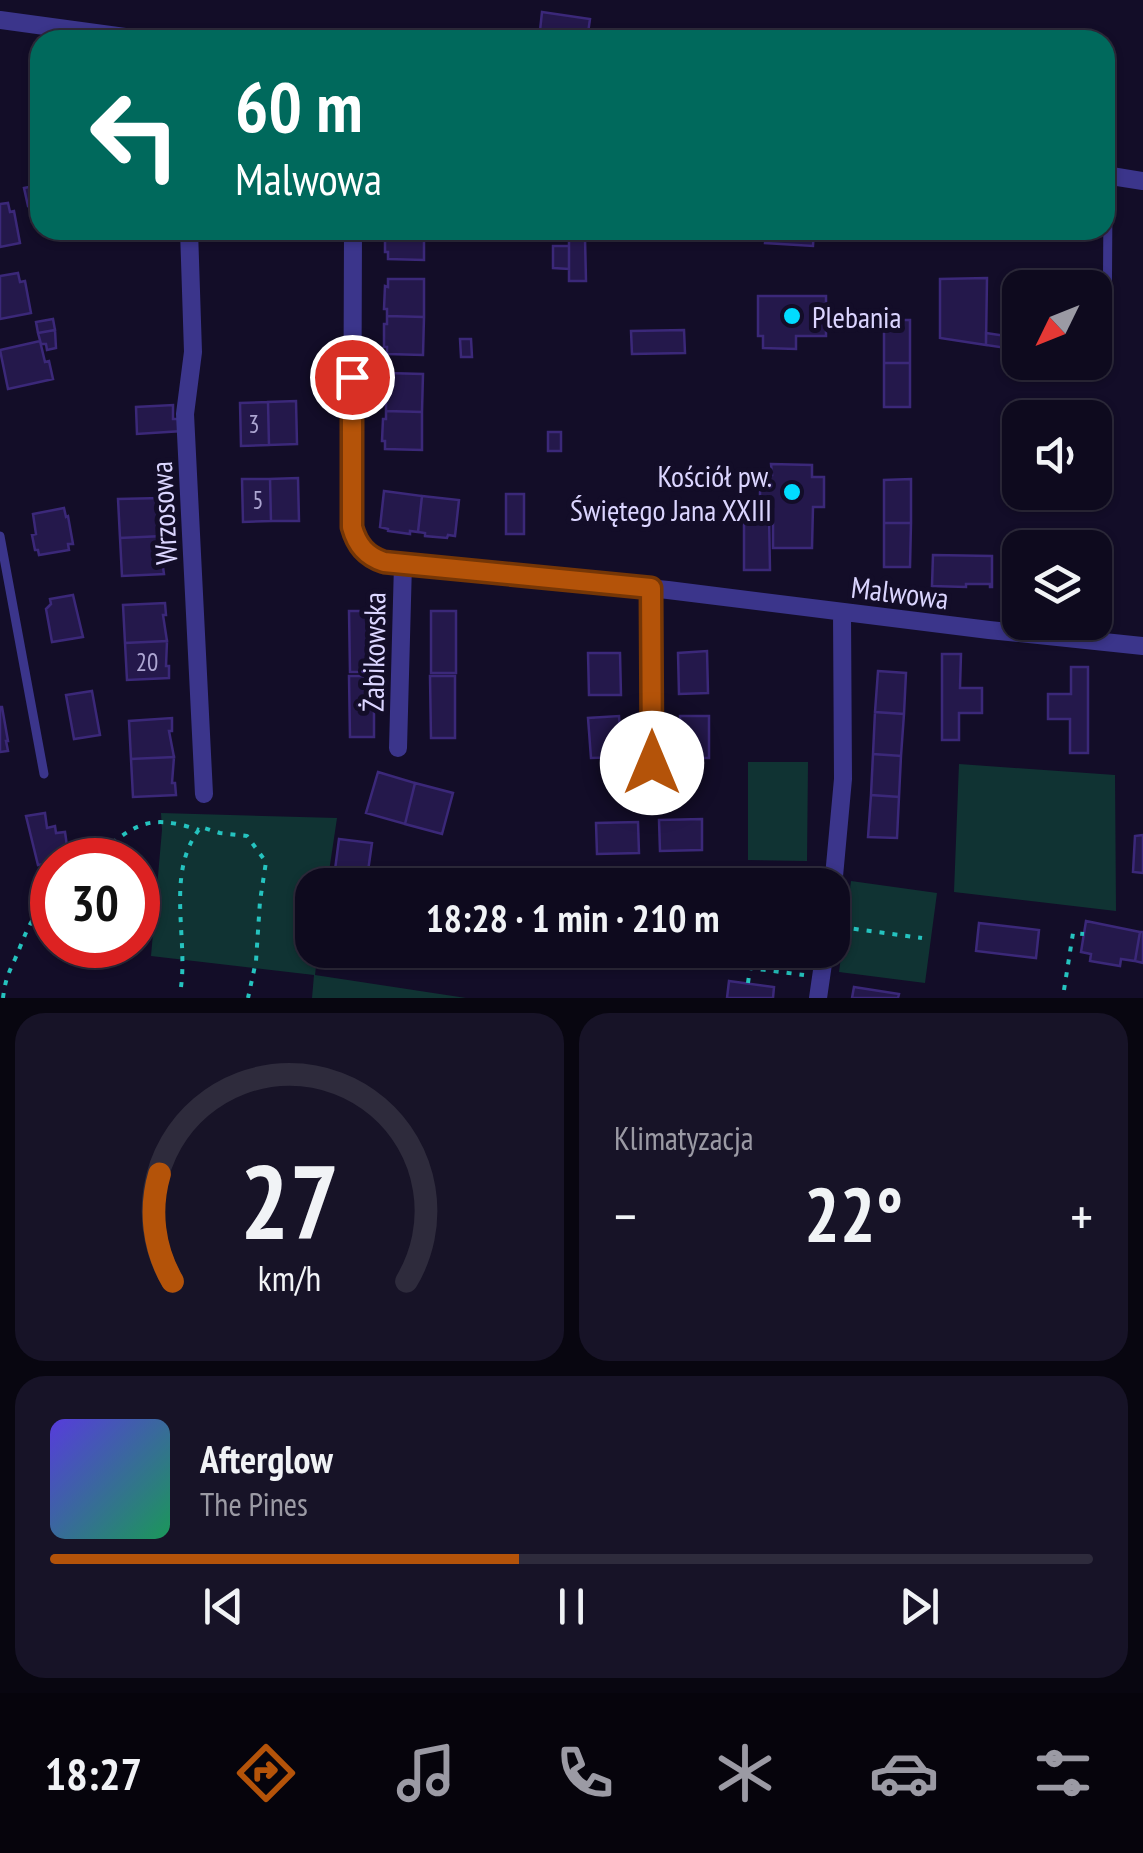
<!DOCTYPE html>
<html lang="pl">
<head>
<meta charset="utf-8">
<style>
  :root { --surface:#0e0a1e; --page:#171327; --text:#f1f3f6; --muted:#9b9aa4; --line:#2e2b3c; --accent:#b45309 }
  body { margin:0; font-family:"PT Sans Narrow",sans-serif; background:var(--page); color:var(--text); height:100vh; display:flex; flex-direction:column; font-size:38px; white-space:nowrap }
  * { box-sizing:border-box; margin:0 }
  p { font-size:32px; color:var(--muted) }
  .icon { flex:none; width:55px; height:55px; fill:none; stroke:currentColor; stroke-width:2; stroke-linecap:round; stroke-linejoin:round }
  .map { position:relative; height:998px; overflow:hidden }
  .panel { display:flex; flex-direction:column; gap:15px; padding:15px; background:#080610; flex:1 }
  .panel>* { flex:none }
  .top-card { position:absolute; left:30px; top:30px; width:1085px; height:210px; border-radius:30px; box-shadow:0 2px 8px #0004,0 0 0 2px var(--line); background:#00695c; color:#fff; overflow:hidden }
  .needle { width:65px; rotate:227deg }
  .controls { position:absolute; left:1002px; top:270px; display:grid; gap:20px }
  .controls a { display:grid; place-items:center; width:110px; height:110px; border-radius:20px; background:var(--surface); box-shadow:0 2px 8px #0004,0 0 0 2px var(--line); font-size:50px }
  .speed { position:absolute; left:30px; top:838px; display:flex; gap:20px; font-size:50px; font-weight:700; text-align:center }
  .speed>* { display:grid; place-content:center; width:130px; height:130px; border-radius:50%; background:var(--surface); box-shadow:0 2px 8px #0004,0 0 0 2px var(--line); line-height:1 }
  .speed .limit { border:15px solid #d22; background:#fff; color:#111 }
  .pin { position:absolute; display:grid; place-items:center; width:85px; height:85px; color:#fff; margin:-42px; border:5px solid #fff; border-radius:50%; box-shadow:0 2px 10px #0007 }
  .me { position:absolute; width:110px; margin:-55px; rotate:0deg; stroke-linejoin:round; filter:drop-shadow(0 0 8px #0008) }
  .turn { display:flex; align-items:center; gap:35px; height:210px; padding:0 40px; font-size:45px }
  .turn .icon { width:130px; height:130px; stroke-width:2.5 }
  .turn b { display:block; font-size:70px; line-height:85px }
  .big { font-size:75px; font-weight:700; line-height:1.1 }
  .panel .widget { flex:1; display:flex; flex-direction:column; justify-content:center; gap:15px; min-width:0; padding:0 35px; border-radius:30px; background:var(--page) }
  .panel .dial { align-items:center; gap:0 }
  .dial svg { height:260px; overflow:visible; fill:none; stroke:var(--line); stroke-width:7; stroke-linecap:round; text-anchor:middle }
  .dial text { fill:var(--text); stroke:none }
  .song { display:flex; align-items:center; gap:30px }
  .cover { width:120px; height:120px; border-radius:15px; background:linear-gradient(135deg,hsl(250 70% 55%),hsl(150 70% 35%)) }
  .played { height:10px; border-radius:5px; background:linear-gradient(90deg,var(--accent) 45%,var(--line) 45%) }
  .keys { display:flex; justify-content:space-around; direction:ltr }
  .heat { display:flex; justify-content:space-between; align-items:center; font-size:55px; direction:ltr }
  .panel .tiles { flex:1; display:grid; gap:15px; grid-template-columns:1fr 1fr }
  .widget:last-child { grid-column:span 2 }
  .trip { position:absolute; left:295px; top:868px; width:555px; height:100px; border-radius:30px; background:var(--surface); box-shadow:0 2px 8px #0004,0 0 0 2px var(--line); font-weight:700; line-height:100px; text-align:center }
  .tabs { display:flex; height:160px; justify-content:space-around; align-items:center; background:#06040c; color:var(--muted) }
  .tabs .icon { width:70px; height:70px }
  .tabs .selected { color:var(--accent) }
  .tabs b { font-size:45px; color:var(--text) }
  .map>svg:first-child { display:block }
  .green { fill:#103333 }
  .building { fill:#24184b; stroke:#3b2879; stroke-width:2.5 }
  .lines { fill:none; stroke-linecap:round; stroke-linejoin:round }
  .path { stroke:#25c3bf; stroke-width:4; stroke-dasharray:5 8; stroke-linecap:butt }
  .lane { stroke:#3b358b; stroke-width:9 }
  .street { stroke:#3b358b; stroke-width:18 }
  .route-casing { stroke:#753606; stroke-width:25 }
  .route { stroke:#b45309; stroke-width:18 }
  .poi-dot { fill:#01dcff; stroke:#130d28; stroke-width:4 }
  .labels { text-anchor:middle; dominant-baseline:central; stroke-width:10; stroke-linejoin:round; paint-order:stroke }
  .number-label { font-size:25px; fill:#ada6d2 }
  .poi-label { font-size:30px; fill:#dbd5ff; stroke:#130d28; text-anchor:start }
  .street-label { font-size:30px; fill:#dbd5ff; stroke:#130d28 }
</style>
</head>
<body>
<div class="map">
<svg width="1143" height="998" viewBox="0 0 1143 998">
  <rect width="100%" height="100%" fill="#130d28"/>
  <path class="green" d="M 748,762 L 808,762 L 807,861 L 748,860 Z
    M 959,764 L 1115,775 L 1116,911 L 954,892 Z
    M 161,813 L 337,818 L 327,885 L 312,885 L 312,950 L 318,950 L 315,975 L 466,998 L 312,998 L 314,975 L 151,956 L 162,830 Z
    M 851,881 L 937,893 L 925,983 L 839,972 Z"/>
  <path class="building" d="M 542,12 L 590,19 L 587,40 L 539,40 Z
    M 34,186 L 38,204 L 28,206 L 24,188 Z
    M 8,203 L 10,212 L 14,211 L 20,243 L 0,247 L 0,204 Z
    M 385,230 L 424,230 L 424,260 L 388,259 L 388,252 L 385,252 Z
    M 766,230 L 814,230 L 813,246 L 765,243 Z
    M 569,238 L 585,238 L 586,281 L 569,281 Z
    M 553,246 L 569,246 L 569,269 L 553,268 Z
    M 18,273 L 20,282 L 25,281 L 31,313 L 0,319 L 0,276 Z
    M 987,278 L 986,345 L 940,338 L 940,279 Z
    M 388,279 L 424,279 L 424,317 L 387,316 L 387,309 L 384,309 L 385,286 L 388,287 Z
    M 758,296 L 826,296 L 826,336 L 796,336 L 796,349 L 763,348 L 763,336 L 758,336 Z
    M 387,316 L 424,317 L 423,355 L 387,354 L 387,347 L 384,347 L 384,324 L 387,324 Z
    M 53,319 L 55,330 L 38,333 L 36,322 Z
    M 884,320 L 910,320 L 910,363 L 884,363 Z
    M 55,330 L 56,348 L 47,350 L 46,344 L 41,344 L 38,333 Z
    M 684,330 L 685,353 L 632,354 L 631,331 Z
    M 986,333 L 1020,338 L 1020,350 L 986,345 Z
    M 460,339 L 471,339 L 472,357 L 461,357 Z
    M 40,341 L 45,362 L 49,361 L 53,379 L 8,389 L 0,350 Z
    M 884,363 L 910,363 L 910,407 L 884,407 Z
    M 386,373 L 423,374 L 422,412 L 386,411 L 386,404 L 383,404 L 383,381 L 386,381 Z
    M 296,401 L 297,444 L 269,445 L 268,402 Z
    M 268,402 L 269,445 L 241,446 L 240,403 Z
    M 173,405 L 173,419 L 181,419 L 182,431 L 137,434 L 136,407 Z
    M 386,411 L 422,412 L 422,450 L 385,449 L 385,441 L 382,441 L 383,419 L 386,419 Z
    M 1095,423 L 1102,423 L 1102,431 L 1110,431 L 1110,468 L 1095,468 Z
    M 548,432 L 561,432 L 561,451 L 548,451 Z
    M 771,464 L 812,465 L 812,477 L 824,477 L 824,507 L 813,507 L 812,548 L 773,548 L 773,509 L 760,509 L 760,475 L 772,475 Z
    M 298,478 L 299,521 L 271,521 L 270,479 Z
    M 242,479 L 270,479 L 271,521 L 243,522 Z
    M 911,479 L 911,523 L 884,523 L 884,480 Z
    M 384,491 L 422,496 L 418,532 L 410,531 L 410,534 L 388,531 L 388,529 L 380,527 Z
    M 506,494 L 524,494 L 524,534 L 506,534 Z
    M 422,496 L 459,500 L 455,536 L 448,535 L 447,538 L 425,536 L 425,533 L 418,532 Z
    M 161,498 L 161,510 L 158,510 L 163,536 L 120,538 L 118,499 Z
    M 64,508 L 66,517 L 68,516 L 73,544 L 68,544 L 69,550 L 39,555 L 38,550 L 35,550 L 32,535 L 36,534 L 33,514 Z
    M 744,514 L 769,514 L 770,570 L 744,570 Z
    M 884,523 L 911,523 L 910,567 L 884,567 Z
    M 163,536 L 163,547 L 160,547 L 164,574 L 122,576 L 120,538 Z
    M 933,555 L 992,556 L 992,587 L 990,587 L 990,584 L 966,584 L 966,587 L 932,586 Z
    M 1014,566 L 1020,566 L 1020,596 L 1014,596 Z
    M 1095,566 L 1105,566 L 1105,596 L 1095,596 Z
    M 73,595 L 83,637 L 52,642 L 46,609 L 51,604 L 50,599 Z
    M 165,603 L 166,615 L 163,615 L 167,641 L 125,643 L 123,605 Z
    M 349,611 L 374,611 L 374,672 L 350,672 Z
    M 431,611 L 456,611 L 456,673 L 431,673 Z
    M 167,641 L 166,666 L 169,666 L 169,678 L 127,680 L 125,643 Z
    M 707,651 L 708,693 L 679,694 L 678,653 Z
    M 588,653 L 620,653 L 621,695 L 589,695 Z
    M 942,654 L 961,654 L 960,688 L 982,688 L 982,713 L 959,713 L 959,740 L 942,740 Z
    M 1071,667 L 1088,667 L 1088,753 L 1070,753 L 1070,719 L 1048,719 L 1048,694 L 1071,694 Z
    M 878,671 L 906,673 L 904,714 L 875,712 Z
    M 349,676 L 374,676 L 374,737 L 350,737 Z
    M 430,676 L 455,676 L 455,738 L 431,738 Z
    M 92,691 L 100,735 L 74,739 L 66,695 Z
    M 0,707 L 2,707 L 8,741 L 6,741 L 8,751 L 0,752 Z
    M 875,712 L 904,714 L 901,756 L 873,754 Z
    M 619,716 L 622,757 L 591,758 L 588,718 Z
    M 680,716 L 709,716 L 709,758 L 680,758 Z
    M 172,718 L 172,731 L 169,731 L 174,757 L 131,759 L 129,721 Z
    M 873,754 L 901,756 L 899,797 L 871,795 Z
    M 174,757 L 172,783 L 175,783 L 176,795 L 133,797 L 131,759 Z
    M 378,772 L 415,783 L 405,824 L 366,813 Z
    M 415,783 L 453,793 L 442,834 L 405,824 Z
    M 871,795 L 899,797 L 897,838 L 868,837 Z
    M 45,813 L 47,828 L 55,826 L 56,833 L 65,832 L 69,860 L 52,860 L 52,863 L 38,865 L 26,816 Z
    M 702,819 L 702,850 L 660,851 L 659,820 Z
    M 638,822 L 639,853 L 597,854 L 596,823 Z
    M 1135,836 L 1143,835 L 1143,873 L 1133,872 Z
    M 339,839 L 372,843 L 366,885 L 333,885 Z
    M 1086,921 L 1140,932 L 1135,961 L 1121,959 L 1120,966 L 1090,961 L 1091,954 L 1081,952 Z
    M 979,923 L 1039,930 L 1036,958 L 976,951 Z
    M 1140,932 L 1143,932 L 1143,963 L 1135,961 Z
    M 325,950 L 358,950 L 356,968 L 324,964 Z
    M 729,981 L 774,987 L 773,998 L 727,998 Z
    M 854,987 L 899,994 L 898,998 L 852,998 Z"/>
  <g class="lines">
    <path class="path" d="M 92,860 C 133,826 145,812 199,830
      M 842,915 L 840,927 L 922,938
      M 748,983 L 750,968 L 804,975
      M 181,987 C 188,935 165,871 201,827 L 220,833 L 247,836 L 266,862 L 260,901 L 256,961 L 248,998
      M 1064,990 L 1073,933 L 1084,934
      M 3,998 C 5,981 8,974 15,959 C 28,929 28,921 52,896"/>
    <path class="lane" d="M 1105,159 L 1112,99
      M 1016,360 L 1020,360
      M 1037,362 L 1092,370 L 1107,354 L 1108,199 L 1111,176
      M 0,536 L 44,774"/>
    <path class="street" d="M 0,20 L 147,40
      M 1105,175 L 1143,181
      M 189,230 L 193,352 L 185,414 L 204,794
      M 353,230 L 352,527 C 360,554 376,561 403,564 L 668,590 L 989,630 L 1143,646
      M 651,588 L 652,798
      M 398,748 L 403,564
      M 832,898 L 843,779 L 842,613
      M 818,998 L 825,950"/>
  </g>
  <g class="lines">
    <defs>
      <path id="route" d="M 352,377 L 352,527 C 357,545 366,556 384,562 L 651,588 L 652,763"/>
    </defs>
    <use href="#route" class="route-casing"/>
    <use href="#route" class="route"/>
  </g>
  <g class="poi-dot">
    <circle cx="792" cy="316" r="10"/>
    <circle cx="792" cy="492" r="10"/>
  </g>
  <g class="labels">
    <g class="number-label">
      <text x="254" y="424">3</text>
      <text x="258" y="500">5</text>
      <text x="147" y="662">20</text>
    </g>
    <g class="poi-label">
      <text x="812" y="316">Plebania</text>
      <text x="772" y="475" text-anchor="end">Kościół pw.<tspan x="772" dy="34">Świętego Jana XXIII</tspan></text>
    </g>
    <g class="street-label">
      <text transform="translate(163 513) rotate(-93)">Wrzosowa</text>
      <text transform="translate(900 592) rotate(7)">Malwowa</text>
      <text transform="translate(373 652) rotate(-89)">Żabikowska</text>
    </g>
  </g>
</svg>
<div class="controls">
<a><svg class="needle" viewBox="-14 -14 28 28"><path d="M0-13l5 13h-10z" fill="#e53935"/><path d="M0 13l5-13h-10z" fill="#9b9aa4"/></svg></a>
<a><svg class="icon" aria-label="sound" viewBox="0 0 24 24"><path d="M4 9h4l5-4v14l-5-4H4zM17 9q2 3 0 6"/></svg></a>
<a><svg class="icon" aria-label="layers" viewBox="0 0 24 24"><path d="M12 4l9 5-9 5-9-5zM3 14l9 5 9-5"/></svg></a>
</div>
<div class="speed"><div class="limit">30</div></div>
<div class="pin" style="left:352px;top:377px;background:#d93025"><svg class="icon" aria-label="arrive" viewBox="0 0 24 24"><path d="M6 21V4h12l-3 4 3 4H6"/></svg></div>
<svg class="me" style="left:652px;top:763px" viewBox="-20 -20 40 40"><circle r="19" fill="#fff"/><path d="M0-13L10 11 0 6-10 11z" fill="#b45309"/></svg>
<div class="trip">18:28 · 1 min · 210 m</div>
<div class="top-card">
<div class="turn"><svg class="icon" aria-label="left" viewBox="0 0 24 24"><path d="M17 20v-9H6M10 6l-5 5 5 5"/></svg><div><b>60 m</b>Malwowa</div></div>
</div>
</div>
<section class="panel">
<div class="tiles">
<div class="widget dial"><svg viewBox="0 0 100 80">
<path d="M14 69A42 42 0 1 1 86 69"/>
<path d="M14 69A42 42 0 0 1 10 36" stroke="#b45309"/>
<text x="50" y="56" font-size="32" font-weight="700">27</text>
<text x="50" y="72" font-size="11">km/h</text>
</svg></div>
<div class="widget"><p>Klimatyzacja</p>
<div class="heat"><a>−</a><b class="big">22°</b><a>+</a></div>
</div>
<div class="widget">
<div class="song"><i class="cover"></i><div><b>Afterglow</b><p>The Pines</p></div></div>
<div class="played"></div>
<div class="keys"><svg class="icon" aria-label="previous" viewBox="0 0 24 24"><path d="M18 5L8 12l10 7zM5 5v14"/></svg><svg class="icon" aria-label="pause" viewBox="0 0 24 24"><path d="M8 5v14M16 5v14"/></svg><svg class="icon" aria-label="next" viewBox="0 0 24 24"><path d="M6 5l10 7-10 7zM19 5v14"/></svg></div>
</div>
</div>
</section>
<nav class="tabs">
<b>18:27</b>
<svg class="icon selected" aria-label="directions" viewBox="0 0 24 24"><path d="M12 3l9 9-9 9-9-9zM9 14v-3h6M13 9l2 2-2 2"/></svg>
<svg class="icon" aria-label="music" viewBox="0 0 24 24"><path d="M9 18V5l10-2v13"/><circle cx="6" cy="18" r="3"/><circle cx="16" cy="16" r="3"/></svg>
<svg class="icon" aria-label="phone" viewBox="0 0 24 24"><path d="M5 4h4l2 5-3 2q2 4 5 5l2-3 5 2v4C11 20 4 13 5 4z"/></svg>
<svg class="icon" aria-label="climate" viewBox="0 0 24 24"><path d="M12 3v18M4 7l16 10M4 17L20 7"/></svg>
<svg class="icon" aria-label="car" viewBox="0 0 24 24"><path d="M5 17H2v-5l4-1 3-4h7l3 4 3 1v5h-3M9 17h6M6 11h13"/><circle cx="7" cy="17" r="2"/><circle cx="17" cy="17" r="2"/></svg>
<svg class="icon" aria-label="filters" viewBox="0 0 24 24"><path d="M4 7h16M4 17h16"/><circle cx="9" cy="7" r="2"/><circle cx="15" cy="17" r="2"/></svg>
</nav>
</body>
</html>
